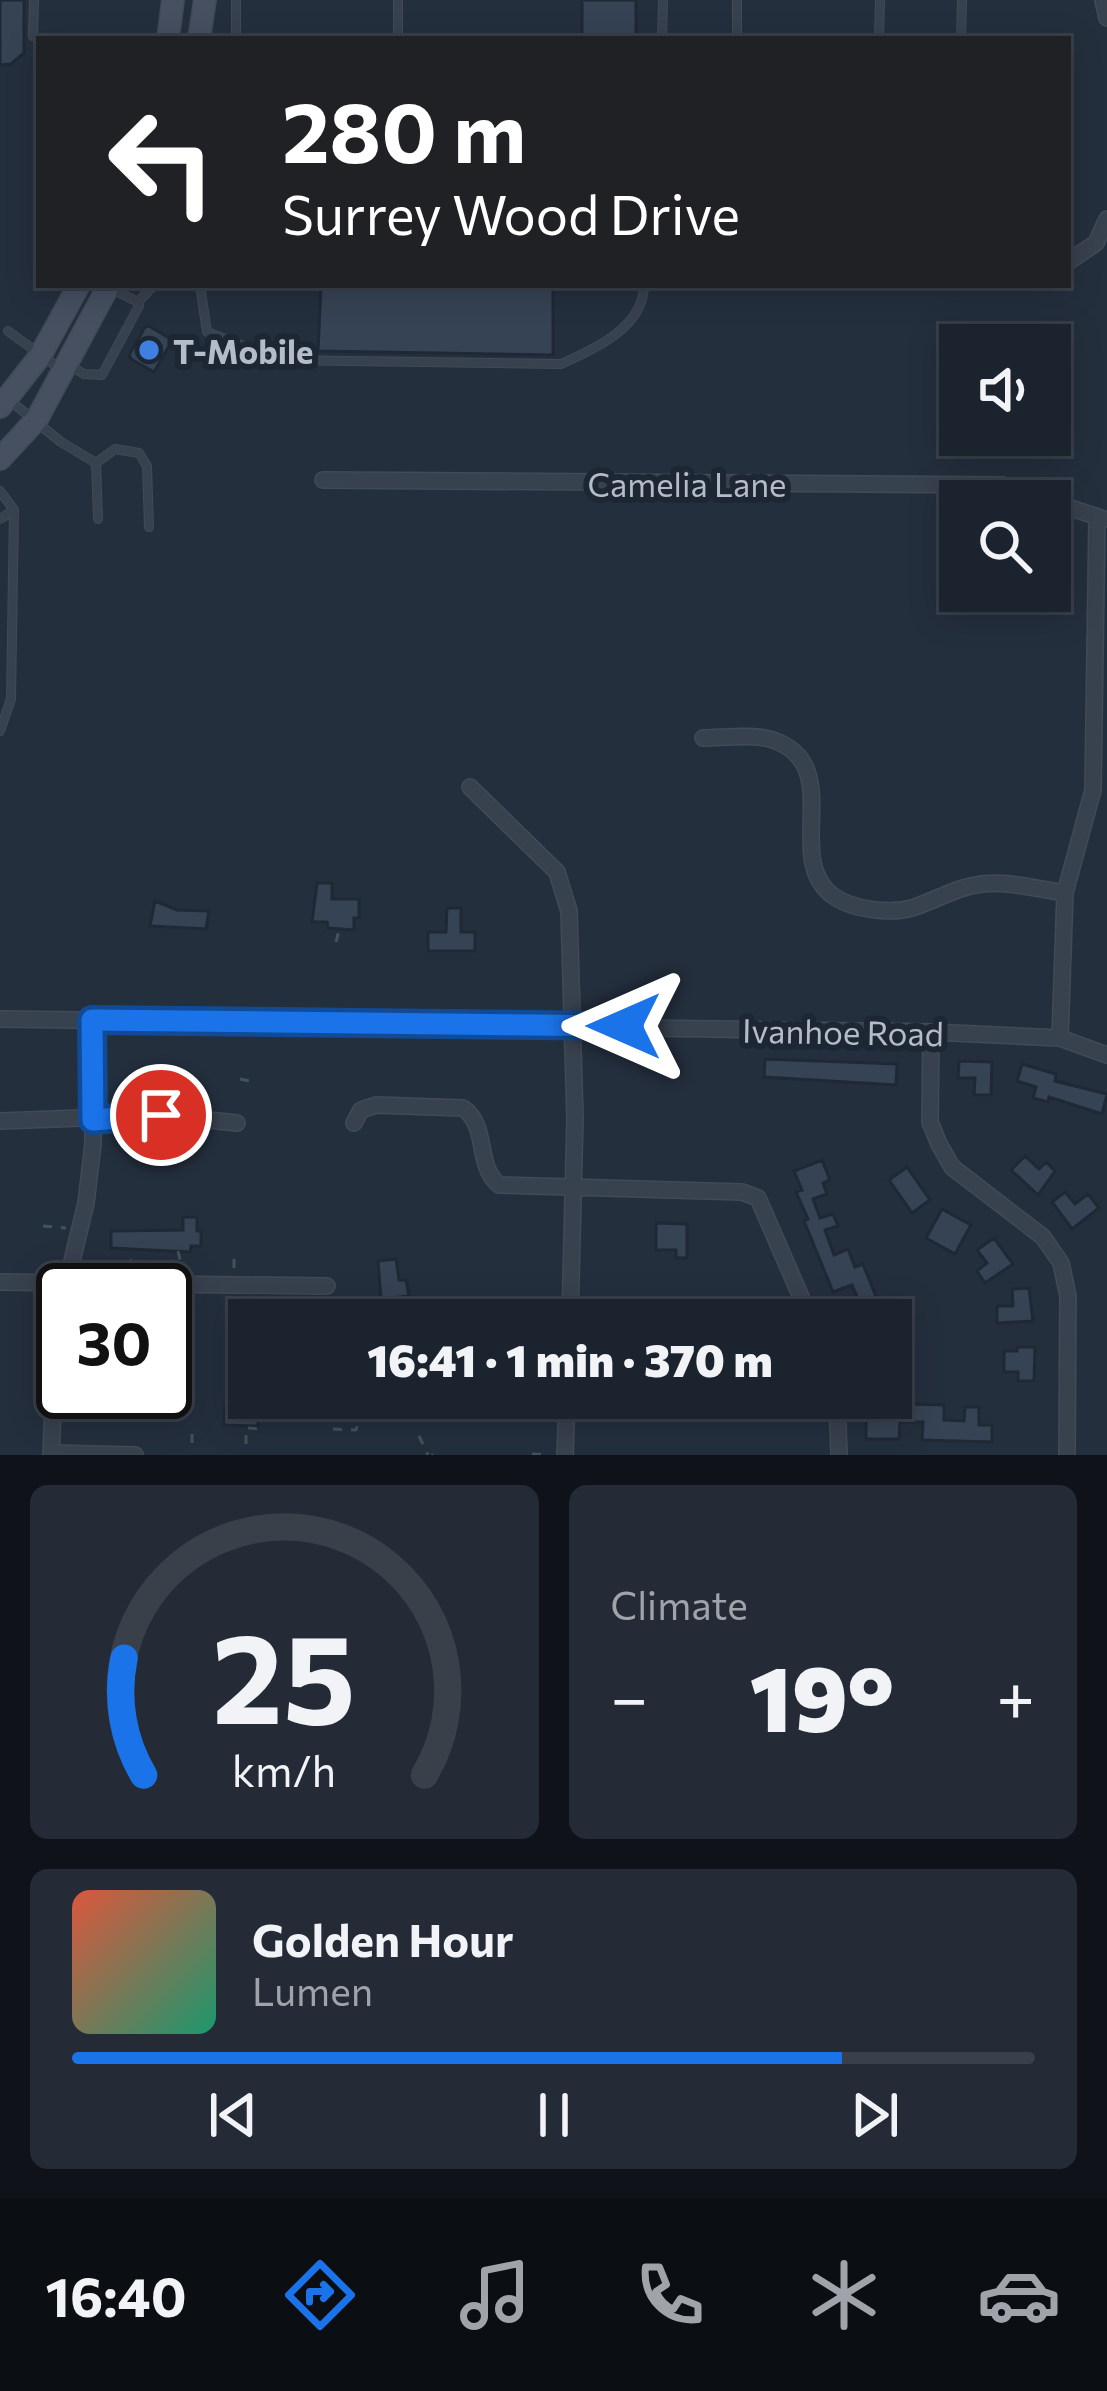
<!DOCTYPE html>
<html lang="en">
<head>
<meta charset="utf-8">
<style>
  :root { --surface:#1b232e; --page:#242b36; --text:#f1f3f6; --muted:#a0a4aa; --line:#39404a; --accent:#1a73e8 }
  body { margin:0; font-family:Commissioner,sans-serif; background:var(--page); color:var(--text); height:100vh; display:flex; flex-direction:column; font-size:45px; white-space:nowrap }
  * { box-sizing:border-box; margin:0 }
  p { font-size:39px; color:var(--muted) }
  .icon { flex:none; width:66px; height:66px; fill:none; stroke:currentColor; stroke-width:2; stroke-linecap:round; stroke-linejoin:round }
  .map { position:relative; height:1455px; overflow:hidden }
  .details { display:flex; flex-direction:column; gap:30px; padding:30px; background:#0f1319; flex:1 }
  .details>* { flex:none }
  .guide { position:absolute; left:36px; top:36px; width:1035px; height:252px; border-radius:0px; box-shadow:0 6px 30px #0003,0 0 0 3px var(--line); background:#202124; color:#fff; overflow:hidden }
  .tools { position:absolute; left:939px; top:324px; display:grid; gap:24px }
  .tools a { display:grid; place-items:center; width:132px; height:132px; border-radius:0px; background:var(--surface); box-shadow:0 6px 30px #0003,0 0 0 3px var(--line); font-size:60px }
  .speed { position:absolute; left:36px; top:1263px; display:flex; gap:24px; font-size:60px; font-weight:700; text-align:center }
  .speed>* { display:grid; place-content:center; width:156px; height:156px; border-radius:50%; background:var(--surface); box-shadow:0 6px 30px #0003,0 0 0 3px var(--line); line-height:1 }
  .speed .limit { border:6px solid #111; border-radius:18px; background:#fff; color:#111 }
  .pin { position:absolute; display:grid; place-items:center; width:102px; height:102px; color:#fff; margin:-51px; border:6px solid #fff; border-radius:50%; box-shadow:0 3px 12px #0007 }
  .me { position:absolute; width:132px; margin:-66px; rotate:270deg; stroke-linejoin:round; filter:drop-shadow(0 0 9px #0008) }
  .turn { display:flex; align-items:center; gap:42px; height:252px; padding:0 48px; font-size:54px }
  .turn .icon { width:156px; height:156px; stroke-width:2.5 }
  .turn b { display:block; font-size:84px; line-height:102px }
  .big { font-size:90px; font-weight:800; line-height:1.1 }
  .details .tile { flex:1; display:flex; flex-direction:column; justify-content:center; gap:18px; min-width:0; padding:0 42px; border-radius:18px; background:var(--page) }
  .details .dial { align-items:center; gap:0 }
  .dial svg { height:312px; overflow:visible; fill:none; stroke:var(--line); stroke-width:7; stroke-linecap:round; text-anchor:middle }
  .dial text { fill:var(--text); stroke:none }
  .song { display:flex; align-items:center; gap:36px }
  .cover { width:144px; height:144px; border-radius:18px; background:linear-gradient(135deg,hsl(10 70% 55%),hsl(160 70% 35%)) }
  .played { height:12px; border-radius:6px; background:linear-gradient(90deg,var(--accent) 80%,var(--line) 80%) }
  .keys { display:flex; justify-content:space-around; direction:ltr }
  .heat { display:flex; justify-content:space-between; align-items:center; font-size:66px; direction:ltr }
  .details .tiles { flex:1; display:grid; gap:30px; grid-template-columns:1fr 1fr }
  .tile:last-child { grid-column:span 2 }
  .trip { position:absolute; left:228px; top:1299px; width:684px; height:120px; border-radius:0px; background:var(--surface); box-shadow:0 6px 30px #0003,0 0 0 3px var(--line); font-weight:800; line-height:120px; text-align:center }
  .menu { display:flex; height:192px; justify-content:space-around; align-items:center; background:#0b0e12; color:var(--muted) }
  .menu .icon { width:84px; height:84px }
  .menu .selected { color:var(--accent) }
  .menu b { font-size:54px; color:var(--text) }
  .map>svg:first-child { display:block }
  .building { fill:#364354; stroke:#1f2835; stroke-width:3 }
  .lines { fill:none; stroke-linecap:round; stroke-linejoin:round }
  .lane-casing { stroke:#414a57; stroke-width:10 }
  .street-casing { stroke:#414a57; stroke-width:18 }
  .secondary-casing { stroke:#414a57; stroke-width:24 }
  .path { stroke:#3f5557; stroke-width:3; stroke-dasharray:9 9; stroke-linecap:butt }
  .lane { stroke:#38414e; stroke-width:8 }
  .street { stroke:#38414e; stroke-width:15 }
  .secondary { stroke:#465061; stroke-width:21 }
  .route-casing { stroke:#114b97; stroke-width:30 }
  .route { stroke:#1a73e8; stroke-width:21 }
  .shop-dot { fill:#3f7fe0; stroke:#1d2633; stroke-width:4.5 }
  .labels { text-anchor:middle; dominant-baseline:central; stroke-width:12; stroke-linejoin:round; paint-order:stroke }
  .poi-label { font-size:33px; font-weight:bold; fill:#b4bcc9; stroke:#1d2633; text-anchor:start }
  .street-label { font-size:33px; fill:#b4bcc9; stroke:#1d2633 }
</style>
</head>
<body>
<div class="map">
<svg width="1107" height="1455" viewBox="0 0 1107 1455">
  <rect width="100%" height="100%" fill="#242f3e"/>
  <path class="building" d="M 0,0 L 24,0 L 24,53 L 11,64 L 0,65 Z
    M 582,0 L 636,0 L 636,39 L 582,39 Z
    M 321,285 L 553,285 L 553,355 L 318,351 Z
    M 149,326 L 169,338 L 169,346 L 154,372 L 131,359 L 129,355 L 145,327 Z
    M 317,883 L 332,883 L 332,899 L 359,899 L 359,918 L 354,918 L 354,930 L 328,928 L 327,922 L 312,922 Z
    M 155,901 L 177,910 L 209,911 L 206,929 L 150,926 Z
    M 447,908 L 461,908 L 461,932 L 475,932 L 475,951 L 428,951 L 428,932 L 446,932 Z
    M 765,1059 L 897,1064 L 896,1085 L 764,1077 Z
    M 959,1061 L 992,1062 L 991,1095 L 974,1095 L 975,1078 L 958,1078 Z
    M 1022,1064 L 1056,1074 L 1055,1081 L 1107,1094 L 1102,1114 L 1049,1097 L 1048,1102 L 1033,1098 L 1036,1087 L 1017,1081 Z
    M 1025,1156 L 1039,1169 L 1046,1162 L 1055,1171 L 1038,1195 L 1011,1170 Z
    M 822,1160 L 830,1180 L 823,1183 L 827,1194 L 813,1199 L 820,1218 L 833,1214 L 838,1226 L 825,1230 L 834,1255 L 848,1249 L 855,1267 L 863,1264 L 884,1317 L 877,1320 L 834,1320 L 862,1308 L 852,1285 L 833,1292 L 804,1221 L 808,1219 L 796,1192 L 802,1190 L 794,1171 Z
    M 907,1167 L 930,1200 L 912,1213 L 889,1180 Z
    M 1065,1192 L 1075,1204 L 1088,1194 L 1099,1208 L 1072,1229 L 1052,1202 Z
    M 942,1209 L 971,1225 L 955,1254 L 926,1238 Z
    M 183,1217 L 197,1217 L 197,1231 L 201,1231 L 201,1246 L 191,1246 L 190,1252 L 111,1248 L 111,1231 L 183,1230 Z
    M 656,1223 L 687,1224 L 687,1258 L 676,1258 L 676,1250 L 656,1250 Z
    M 994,1238 L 1013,1264 L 985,1283 L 977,1271 L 987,1263 L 977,1250 Z
    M 396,1259 L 399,1280 L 406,1280 L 409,1296 L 381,1299 L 378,1261 Z
    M 1029,1288 L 1033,1321 L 997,1323 L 997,1306 L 1013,1306 L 1012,1289 Z
    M 1017,1347 L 1035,1347 L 1034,1381 L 1018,1381 L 1018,1372 L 1004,1372 L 1004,1351 L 1017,1351 Z
    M 241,1401 L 258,1401 L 258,1426 L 224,1425 L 225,1405 L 241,1405 Z
    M 909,1404 L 944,1405 L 944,1420 L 964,1421 L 965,1407 L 979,1407 L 979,1425 L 992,1425 L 992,1442 L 922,1440 L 923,1422 L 900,1422 L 899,1439 L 866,1439 L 866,1408 L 909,1409 Z"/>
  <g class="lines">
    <defs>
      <path id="lane" d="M 236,0 L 236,39
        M 398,0 L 398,39
        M 33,36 L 34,0
        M 662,39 L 663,0
        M 737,39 L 737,0
        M 879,39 L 880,0
        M 961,39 L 962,0
        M 200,285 L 207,332 L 280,360 L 561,364 C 595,349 644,327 644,285
        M 139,301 L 154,285
        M 8,331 L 60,369
        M 70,366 L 84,374 L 102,375 L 139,306 L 138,302 L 110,288
        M 8,399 L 61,442 L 96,463 L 115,449 L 139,453 L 147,466 L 149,527
        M 96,463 L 98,519
        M 0,491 L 14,510 L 0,519
        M 0,731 L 11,699 L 14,510"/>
      <path id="street" d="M 1103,0 L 1107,18
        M 1068,262 L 1096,243 L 1107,219
        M 323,480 L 1003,485 L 1049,501
        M 1050,501 L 1104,519
        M 703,738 C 724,738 756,733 776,741 C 845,768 783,857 832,895 C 851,910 891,914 912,908 C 937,900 956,887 982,884 C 1009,881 1038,889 1065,893
        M 470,787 L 557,872 L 569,911 L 575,1118 L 570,1320
        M 0,1019 L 931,1032 L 1060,1038 L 1107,1055
        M 931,1032 L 930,1122 L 939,1144 L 952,1167 L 1043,1237 L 1061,1263 L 1068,1296 L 1067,1455
        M 1060,1038 L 1065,893 L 1093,790 L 1097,517
        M 0,1121 L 161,1115 L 237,1123
        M 354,1123 L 361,1110 L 376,1105 L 463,1108 C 489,1126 475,1165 499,1185 L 742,1192 L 758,1198 L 811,1320
        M 0,1282 L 327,1286
        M 65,1290 L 86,1203 L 93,1144 L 93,1020
        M 837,1398 L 839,1455
        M 51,1453 L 135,1455
        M 51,1455 L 56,1339 L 63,1298
        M 565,1455 L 567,1398"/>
      <path id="secondary" d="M 168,39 L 173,0
        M 199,39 L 205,0
        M 0,407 L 40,356 L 79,285
        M 0,459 L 37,419 L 109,285"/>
    </defs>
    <use href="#lane" class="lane-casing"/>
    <use href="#street" class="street-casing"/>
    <use href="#secondary" class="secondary-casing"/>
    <path class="path" d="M 336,942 L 340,926
      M 240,1079 L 256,1082
      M 43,1226 L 66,1228
      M 178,1251 L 183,1273
      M 129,1268 L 133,1253
      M 234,1268 L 234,1252
      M 246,1314 L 264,1314 L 264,1320
      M 355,1320 L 361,1320
      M 248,1428 L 262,1429
      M 333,1429 L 356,1430 L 357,1426
      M 419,1436 L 428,1455
      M 192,1443 L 192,1426
      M 246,1444 L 246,1427
      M 532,1454 L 550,1455
      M 432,1455 L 433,1454"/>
    <use href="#lane" class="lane"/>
    <use href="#street" class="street"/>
    <use href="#secondary" class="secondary"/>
  </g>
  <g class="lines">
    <defs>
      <path id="route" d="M 161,1115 L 93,1120 L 92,1020 L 624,1026"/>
    </defs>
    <use href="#route" class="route-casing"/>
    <use href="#route" class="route"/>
  </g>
  <circle class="shop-dot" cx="149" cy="350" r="12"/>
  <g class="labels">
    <g class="poi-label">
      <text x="173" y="350">T-Mobile</text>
    </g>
    <g class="street-label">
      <text x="687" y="483">Camelia Lane</text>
      <text transform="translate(843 1031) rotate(1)">Ivanhoe Road</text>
    </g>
  </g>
</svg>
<div class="tools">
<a><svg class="icon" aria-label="sound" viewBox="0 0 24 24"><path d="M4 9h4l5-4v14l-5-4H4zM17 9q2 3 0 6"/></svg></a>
<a><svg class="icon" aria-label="search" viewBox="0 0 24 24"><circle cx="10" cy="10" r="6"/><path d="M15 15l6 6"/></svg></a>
</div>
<div class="speed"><div class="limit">30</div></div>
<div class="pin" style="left:161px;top:1115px;background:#d93025"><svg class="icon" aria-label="arrive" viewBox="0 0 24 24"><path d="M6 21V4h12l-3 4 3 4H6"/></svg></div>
<svg class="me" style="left:624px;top:1026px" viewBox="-20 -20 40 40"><path d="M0-17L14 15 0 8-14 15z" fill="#1a73e8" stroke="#fff" stroke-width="4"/></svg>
<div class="trip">16:41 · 1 min · 370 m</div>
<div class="guide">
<div class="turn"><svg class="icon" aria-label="left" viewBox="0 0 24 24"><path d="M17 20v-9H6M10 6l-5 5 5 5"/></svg><div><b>280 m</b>Surrey Wood Drive</div></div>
</div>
</div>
<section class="details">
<div class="tiles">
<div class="tile dial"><svg viewBox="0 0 100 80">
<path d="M14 69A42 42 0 1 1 86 69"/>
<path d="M14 69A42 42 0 0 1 9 39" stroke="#1a73e8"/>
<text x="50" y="56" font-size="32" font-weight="700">25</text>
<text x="50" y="72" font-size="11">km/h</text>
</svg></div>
<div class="tile"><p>Climate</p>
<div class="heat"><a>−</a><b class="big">19°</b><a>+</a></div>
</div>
<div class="tile">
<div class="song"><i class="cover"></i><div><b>Golden Hour</b><p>Lumen</p></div></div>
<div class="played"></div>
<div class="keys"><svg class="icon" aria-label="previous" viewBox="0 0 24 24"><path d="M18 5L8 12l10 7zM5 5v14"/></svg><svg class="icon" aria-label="pause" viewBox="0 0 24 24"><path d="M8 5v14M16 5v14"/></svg><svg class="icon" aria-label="next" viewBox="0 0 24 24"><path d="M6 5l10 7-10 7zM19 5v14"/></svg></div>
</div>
</div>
</section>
<nav class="menu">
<b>16:40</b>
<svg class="icon selected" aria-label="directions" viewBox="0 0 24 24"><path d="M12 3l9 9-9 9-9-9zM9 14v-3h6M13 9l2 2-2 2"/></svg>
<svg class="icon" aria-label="music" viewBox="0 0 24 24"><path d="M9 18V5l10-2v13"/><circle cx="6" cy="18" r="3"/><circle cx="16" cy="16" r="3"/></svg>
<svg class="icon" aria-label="phone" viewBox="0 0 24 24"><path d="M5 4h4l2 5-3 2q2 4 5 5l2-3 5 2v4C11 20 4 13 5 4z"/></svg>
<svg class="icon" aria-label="climate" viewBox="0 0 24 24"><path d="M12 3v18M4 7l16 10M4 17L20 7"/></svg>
<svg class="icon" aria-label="car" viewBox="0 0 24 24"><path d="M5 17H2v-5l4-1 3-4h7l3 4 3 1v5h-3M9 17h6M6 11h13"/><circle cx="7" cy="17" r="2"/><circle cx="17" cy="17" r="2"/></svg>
</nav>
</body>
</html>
